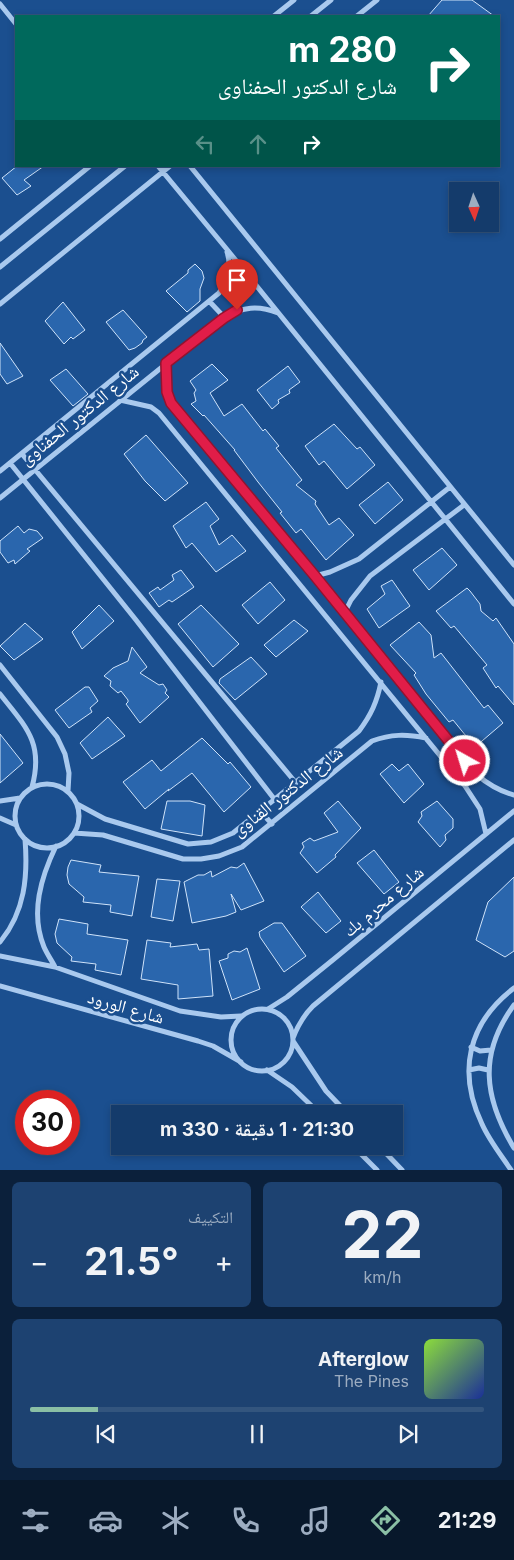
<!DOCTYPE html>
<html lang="ar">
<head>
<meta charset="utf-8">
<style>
  :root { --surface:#143b6b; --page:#1d4271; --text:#f1f3f6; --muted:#9dadc1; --line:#33557e; --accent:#8abfa5 }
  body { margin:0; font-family:Inter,"Noto Naskh Arabic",sans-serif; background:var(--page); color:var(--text); direction:rtl; height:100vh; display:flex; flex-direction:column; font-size:19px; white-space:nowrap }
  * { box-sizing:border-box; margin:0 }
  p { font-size:16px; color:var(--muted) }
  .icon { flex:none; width:28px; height:28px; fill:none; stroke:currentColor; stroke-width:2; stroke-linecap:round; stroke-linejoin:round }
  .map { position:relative; height:1170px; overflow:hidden; direction:ltr }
  .panel { display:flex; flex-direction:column; gap:12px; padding:12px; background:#0b203b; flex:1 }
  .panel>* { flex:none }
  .hud { position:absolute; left:15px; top:15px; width:485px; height:152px; border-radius:0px; box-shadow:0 2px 8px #0003,0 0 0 1px var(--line); direction:rtl; background:#00695c; color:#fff; overflow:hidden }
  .needle { width:32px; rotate:177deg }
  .controls { position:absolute; left:449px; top:182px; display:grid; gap:10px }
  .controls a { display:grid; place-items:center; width:50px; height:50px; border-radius:0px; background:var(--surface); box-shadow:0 2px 8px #0003,0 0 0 1px var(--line); font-size:25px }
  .speed { position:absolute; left:15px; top:1090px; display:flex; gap:10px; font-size:25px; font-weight:700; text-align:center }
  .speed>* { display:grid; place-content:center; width:65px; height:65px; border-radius:50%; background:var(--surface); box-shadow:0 2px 8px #0003,0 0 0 1px var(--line); line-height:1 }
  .speed .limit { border:8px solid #d22; background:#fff; color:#111 }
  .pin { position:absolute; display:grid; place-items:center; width:42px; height:42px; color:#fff; margin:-51px -21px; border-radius:50% 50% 50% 0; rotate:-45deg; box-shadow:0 0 5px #0007 }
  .pin .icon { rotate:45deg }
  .me { position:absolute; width:55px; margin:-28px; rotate:321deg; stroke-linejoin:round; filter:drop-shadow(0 0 4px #0008) }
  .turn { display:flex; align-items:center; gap:18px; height:105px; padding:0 20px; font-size:22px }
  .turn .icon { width:65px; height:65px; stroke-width:2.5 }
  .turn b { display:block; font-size:35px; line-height:42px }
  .lanes { display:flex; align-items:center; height:48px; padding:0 20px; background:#0003; justify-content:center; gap:25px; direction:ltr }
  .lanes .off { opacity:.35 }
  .big { font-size:38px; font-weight:700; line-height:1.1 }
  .panel .tile { flex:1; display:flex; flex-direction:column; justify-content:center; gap:8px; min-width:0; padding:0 18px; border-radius:8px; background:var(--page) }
  .panel .dial { align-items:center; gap:0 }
  .dial b { font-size:65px; line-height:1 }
  .song { display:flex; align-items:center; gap:15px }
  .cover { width:60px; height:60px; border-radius:8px; background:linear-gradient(135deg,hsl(90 70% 55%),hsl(230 70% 35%)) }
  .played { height:5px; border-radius:2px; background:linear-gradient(90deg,var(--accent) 15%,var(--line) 15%) }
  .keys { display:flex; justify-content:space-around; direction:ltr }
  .heat { display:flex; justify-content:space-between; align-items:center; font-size:28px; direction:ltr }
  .panel .tiles { flex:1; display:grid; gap:12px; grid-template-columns:1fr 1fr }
  .tile:last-child { grid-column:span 2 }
  .trip { position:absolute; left:111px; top:1105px; width:292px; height:50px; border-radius:0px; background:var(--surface); box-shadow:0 2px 8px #0003,0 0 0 1px var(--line); font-weight:700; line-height:50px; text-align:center; direction:rtl }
  .tab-bar { display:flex; height:80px; justify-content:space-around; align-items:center; background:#08182b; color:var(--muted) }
  .tab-bar .icon { width:35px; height:35px }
  .tab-bar .active { color:var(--accent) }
  .tab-bar b { font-size:22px; color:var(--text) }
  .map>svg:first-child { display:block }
  .building { fill:#2a66ad; stroke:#cfe3fa }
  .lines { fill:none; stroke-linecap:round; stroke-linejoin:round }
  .minor { stroke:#a9c9ee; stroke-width:5 }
  .route-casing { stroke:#92132f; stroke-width:12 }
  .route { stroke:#e11d48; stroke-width:9 }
  .labels { text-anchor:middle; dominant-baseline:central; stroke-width:5; stroke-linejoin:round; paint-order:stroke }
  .street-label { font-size:18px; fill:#fff; stroke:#1b4f8f }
</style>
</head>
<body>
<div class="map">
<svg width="514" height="1170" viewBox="0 0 514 1170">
  <rect width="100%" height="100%" fill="#1b4f8f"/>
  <path class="building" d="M 442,0 L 472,0 L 494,16 L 428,16 Z
    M 17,166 L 44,166 L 24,180 L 31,186 L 17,195 L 2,178 Z
    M 195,264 L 202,271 L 204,278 L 200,289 L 200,301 L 187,312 L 166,291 L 188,273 L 188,270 Z
    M 63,302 L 85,330 L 73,339 L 71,337 L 64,344 L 45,321 Z
    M 123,310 L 147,337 L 143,340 L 142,343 L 135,348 L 129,350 L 106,322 Z
    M 0,343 L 23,376 L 7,384 L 0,374 Z
    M 212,364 L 228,380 L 210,393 L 224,416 L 242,404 L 263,431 L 265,429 L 279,446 L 276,448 L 302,480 L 296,485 L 316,501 L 315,504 L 329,525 L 339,518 L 354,535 L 326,560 L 301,529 L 296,533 L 280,513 L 282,512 L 258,482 L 234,450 L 235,450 L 204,415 L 203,416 L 191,404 L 196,401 L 194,393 L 196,390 L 190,381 Z
    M 288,366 L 300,382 L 289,390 L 290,393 L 278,400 L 279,403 L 272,409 L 257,390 Z
    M 66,369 L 88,394 L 73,406 L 50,380 Z
    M 334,424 L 357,449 L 360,447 L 375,465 L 347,489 L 324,461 L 319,465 L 305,446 Z
    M 146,435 L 188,483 L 165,501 L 145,481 L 124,454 Z
    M 388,482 L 403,500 L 375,524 L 359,505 Z
    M 206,502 L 219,519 L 210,526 L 219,545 L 232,535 L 246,551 L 216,572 L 192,543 L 186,548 L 173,526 Z
    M 18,526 L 24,533 L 29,529 L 37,531 L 43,538 L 27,549 L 30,551 L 15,564 L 14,560 L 8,563 L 0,552 L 0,541 Z
    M 442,548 L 457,565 L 429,590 L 413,570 Z
    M 181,570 L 194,587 L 172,602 L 169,600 L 159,607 L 149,593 L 158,587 L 160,590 L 174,580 L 172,575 Z
    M 392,580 L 410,606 L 379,628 L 367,609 L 385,594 L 381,586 Z
    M 270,582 L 285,600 L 258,624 L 242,605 Z
    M 467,588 L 470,591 L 480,604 L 481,611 L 493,621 L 496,618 L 514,644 L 514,705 L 498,686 L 496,688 L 483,668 L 487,665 L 454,626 L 451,628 L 436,611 Z
    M 99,605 L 114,621 L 82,649 L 72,632 Z
    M 201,605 L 239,644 L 213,667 L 178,624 Z
    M 294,620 L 308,631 L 276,657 L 264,645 Z
    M 419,622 L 431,635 L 434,658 L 441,653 L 484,708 L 488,705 L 503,723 L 475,747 L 453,720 L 449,722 L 426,694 L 414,675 L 416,673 L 390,645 Z
    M 25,623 L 43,639 L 14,660 L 0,646 Z
    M 132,647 L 147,667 L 140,673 L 159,685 L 163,684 L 167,690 L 165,693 L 169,697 L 140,723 L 126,704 L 128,702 L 128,700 L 121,691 L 118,693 L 110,686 L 111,681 L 104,676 L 113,668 L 128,661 Z
    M 251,657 L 267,674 L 235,700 L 219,683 L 220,679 Z
    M 85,687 L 89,687 L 98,701 L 90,708 L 92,712 L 69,728 L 55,710 Z
    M 108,717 L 125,736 L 92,759 L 80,743 Z
    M 0,734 L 23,763 L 0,783 Z
    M 202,738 L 228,764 L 230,762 L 251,787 L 224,812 L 192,773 L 168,791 L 169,789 L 145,809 L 123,782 L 152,760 L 161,771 Z
    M 392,764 L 399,771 L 408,764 L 424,784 L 404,803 L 380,774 Z
    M 167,801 L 190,801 L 205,805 L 202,836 L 161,829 Z
    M 338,801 L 361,828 L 335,855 L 336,857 L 317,873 L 300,853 L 304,847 L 302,843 L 310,838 L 314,841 L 338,832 L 324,813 Z
    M 437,801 L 453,819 L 453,828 L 445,835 L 446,840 L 440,847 L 418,822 L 422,816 L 421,812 Z
    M 374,850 L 399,882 L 384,894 L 357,863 Z
    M 71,860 L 101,865 L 99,872 L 139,876 L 132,916 L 110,912 L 111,905 L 83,902 L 84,897 L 69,884 L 67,875 L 68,867 Z
    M 244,863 L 264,901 L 241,910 L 231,894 L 236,912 L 226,916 L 192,923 L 184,882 L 198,875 L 204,875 L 211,871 L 212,877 L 231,867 L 237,868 Z
    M 514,877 L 514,951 L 505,957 L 476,940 L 488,902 Z
    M 157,879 L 180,881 L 173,921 L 151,917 Z
    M 318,892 L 341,921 L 326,933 L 301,907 Z
    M 59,919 L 88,924 L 87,934 L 128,940 L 121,975 L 95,970 L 96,964 L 71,961 L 72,957 L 57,943 L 55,934 Z
    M 274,923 L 282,923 L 306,956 L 284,972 L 260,937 L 259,932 Z
    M 147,940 L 171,943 L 170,947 L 197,944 L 199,950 L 209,949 L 213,996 L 178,999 L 178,985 L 141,979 Z
    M 247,948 L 260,989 L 232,1000 L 219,961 L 228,958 L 228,954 L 234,951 L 240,952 Z"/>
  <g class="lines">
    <path class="minor" d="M 0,4 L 16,24
      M 274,16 L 294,0
      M 311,16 L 331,0
      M 357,16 L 377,0
      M 158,166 L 225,247 L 514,604
      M 190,166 L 514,565
      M 0,239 L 90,166
      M 0,267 L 125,166
      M 209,301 L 224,317
      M 0,304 L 170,166
      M 166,363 L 167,392 L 171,403 L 315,576 L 477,775 C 489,785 499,791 514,795
      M 120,400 L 151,407 L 159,413 L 465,786 L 480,809 L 486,834
      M 22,454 L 296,783
      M 10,463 L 136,620 L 275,800
      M 0,471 L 219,293 C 228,280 232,267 227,252
      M 0,498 L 224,317 C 243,307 258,305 278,313
      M 315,576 L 330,572 L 359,559 L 450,487
      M 344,614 L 351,600 L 370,576 L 464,505
      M 0,665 L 57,737 L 65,754 L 69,773 L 68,791
      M 0,694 C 26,727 44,743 32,787
      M15 816a32 32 0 1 1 64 0a32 32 0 1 1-64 0Z
      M 465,786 L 477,775
      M 0,801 L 20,798
      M 77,804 L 105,819 L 188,844 L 211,842 L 233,833 L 359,731 C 371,715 377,702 381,682
      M 261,812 L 272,824
      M 0,818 L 16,825
      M 74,833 L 103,835 L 183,859 L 201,859 L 219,856 L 242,847 L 372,741 C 391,734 406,734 426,738
      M 0,942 C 25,912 28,876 25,839
      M 0,956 L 55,967 L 180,1011 L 221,1017 L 241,1016
      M 55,967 C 52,961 47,954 44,947 C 30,913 41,877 56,846
      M 0,986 L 198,1041 L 213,1046 L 241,1062
      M 514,1005 C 478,1054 484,1098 514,1148
      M 268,1009 L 287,997 L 334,959 L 514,811
      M231 1040a31 31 0 1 1 62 0a31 31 0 1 1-62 0Z
      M 293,1038 C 298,1025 303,1016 313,1006 L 514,840
      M 293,1041 L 326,1091 L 348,1114
      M 471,1047 L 480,1051 L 491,1050
      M 267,1070 L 292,1087 L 320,1114
      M 469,1070 L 479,1068 L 488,1070
      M 353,1146 L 377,1170
      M 379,1146 L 402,1170
      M 511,1170 C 501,1155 489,1140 482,1124 C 457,1072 468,1023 514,988"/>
  </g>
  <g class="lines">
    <defs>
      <path id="route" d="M 237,310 L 224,318 L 166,363 L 167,392 L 171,403 L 315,576 L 465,761"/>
    </defs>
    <use href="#route" class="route-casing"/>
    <use href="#route" class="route"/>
  </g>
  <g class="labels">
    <g class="street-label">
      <text transform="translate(79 415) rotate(-39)">شارع الدكتور الحفناوى</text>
      <text transform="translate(287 791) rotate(-38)">شارع الدكتور القناوى</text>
      <text transform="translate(383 901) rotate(-40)">شارع محرم بك</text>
      <text transform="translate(126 1007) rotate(16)">شارع الورود</text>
    </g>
  </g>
</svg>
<div class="controls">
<a><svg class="needle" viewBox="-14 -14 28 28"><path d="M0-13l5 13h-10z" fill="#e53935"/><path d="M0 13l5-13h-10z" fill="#9dadc1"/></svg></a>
</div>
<div class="speed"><div class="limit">30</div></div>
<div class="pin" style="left:237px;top:310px;background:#d93025"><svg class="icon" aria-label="arrive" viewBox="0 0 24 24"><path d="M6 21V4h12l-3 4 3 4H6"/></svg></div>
<svg class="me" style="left:465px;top:761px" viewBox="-20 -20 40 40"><circle r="17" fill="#e11d48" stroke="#fff" stroke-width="3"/><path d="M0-11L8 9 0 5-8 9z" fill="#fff"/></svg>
<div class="trip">21:30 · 1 دقيقة · 330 m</div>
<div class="hud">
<div class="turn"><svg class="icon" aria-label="right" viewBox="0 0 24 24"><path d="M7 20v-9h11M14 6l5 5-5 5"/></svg><div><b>280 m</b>شارع الدكتور الحفناوى</div></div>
<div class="lanes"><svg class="icon off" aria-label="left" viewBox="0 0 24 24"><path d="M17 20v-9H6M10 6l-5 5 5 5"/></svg><svg class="icon off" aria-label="ahead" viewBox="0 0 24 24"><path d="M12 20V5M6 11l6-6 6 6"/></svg><svg class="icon" aria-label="right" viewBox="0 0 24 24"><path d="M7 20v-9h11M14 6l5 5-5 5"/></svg></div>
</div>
</div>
<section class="panel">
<div class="tiles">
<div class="tile dial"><b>22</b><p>km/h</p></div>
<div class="tile"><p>التكييف</p>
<div class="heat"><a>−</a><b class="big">21.5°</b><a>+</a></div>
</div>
<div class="tile">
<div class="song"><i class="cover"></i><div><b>Afterglow</b><p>The Pines</p></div></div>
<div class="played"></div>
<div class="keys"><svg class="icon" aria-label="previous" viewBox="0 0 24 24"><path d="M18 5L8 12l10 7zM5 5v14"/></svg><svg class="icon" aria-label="pause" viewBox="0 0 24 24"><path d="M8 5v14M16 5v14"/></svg><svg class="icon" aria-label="next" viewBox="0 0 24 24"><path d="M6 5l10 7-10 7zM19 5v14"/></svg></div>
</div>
</div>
</section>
<nav class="tab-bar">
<b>21:29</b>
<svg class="icon active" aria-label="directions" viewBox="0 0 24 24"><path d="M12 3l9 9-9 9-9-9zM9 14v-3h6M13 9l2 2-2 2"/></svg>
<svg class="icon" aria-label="music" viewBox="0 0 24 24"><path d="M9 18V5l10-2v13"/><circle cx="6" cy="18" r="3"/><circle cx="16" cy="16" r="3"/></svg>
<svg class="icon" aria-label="phone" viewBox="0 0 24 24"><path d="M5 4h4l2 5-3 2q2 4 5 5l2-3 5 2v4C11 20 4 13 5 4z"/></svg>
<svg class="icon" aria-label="climate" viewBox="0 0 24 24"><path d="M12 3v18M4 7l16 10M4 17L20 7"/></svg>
<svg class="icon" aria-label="car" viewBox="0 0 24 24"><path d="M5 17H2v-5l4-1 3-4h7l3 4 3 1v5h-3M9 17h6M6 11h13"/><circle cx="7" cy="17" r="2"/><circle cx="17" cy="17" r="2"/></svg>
<svg class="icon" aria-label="filters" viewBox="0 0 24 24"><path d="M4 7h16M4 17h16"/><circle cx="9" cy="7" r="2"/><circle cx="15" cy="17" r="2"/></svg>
</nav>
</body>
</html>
